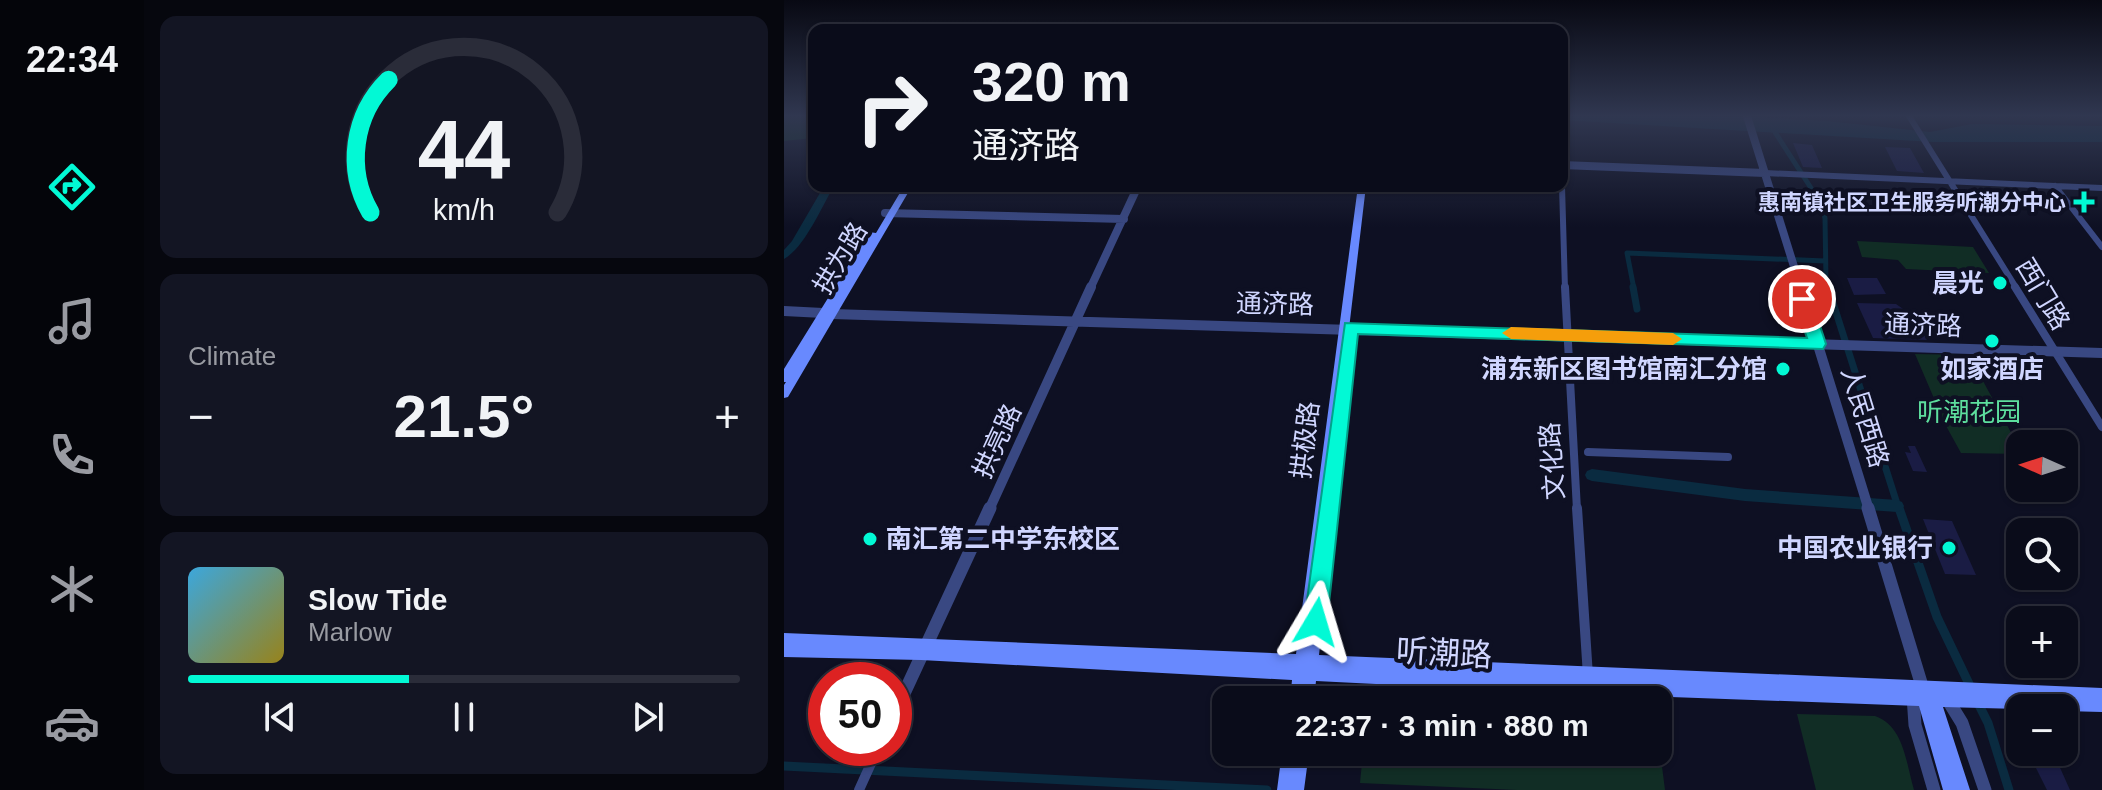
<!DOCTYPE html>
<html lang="en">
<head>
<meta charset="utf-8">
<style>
  :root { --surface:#0a0c1a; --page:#131523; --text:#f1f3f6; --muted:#999ba2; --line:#2a2c39; --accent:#02f9d5 }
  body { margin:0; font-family:Helvetica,"Noto Sans SC",sans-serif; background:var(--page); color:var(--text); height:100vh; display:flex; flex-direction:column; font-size:30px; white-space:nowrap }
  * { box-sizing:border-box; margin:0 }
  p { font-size:26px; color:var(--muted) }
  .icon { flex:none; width:44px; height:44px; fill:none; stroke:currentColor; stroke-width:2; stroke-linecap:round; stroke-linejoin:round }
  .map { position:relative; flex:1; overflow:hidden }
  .side { display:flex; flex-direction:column; gap:16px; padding:16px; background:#06070e; width:640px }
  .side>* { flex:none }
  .hud { position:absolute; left:24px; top:24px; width:760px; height:168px; border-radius:16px; box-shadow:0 2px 6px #0004,0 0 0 2px var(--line); background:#0a0c1a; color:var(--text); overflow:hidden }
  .needle { width:52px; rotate:273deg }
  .fabs { position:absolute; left:1222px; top:430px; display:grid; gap:16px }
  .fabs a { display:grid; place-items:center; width:72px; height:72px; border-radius:16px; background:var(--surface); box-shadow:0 2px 6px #0004,0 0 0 2px var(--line); font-size:40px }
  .speed { position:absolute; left:24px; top:662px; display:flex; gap:16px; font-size:40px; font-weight:700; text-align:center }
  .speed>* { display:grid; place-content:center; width:104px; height:104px; border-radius:50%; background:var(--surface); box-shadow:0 2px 6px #0004,0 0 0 2px var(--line); line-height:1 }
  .speed .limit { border:12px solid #d22; background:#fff; color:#111 }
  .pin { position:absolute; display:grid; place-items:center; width:68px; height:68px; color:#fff; margin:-34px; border:4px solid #fff; border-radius:50%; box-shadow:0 2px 8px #0007 }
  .me { position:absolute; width:88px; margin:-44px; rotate:7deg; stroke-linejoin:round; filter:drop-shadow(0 0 6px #0008) }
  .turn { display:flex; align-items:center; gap:28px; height:168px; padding:0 32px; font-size:36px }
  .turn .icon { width:104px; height:104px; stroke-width:2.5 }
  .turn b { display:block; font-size:56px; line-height:68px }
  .big { font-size:60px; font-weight:800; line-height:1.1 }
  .side .tile { flex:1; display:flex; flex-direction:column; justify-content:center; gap:12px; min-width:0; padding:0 28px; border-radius:16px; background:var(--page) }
  .side .dial { align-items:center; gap:0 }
  .dial svg { height:208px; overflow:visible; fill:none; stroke:var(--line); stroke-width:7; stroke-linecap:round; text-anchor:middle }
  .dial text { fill:var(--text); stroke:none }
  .song { display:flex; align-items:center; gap:24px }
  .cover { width:96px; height:96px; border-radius:12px; background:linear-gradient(135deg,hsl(200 70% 55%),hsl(50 70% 35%)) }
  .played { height:8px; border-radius:4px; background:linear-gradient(90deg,var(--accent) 40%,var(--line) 40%) }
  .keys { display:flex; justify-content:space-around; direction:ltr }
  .heat { display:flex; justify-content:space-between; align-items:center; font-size:44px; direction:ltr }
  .trip { position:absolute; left:428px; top:686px; width:460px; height:80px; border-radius:16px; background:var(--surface); box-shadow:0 2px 6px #0004,0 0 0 2px var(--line); font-weight:800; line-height:80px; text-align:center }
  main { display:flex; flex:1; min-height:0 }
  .tab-bar { display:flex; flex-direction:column; width:144px; justify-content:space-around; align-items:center; background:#04050a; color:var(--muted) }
  .tab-bar .icon { width:56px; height:56px }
  .tab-bar .selected { color:var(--accent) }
  .tab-bar b { font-size:36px; color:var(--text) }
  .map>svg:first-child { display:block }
  .green { fill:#112d25 }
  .water { fill:#0a2b40 }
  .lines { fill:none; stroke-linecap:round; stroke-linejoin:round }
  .canal-far2 { stroke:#0a2b40; stroke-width:5 }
  .canal-far1 { stroke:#0a2b40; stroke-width:7 }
  .canal { stroke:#0a2b40; stroke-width:9 }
  .river { fill:#0a2b40; fill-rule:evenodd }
  .building { fill:#1a1c44 }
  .minor-far2 { stroke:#394882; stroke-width:6 }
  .minor-far1 { stroke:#394882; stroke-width:8 }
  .minor { stroke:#394882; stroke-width:10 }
  .tertiary-far2 { stroke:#394882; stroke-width:8 }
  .tertiary-far1 { stroke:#394882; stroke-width:10 }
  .tertiary { stroke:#394882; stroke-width:13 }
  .secondary { fill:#6889fe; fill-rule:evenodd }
  .route { fill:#02f9d5; stroke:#01a28a; stroke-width:2 }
  .slow { fill:#f59e0b }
  .poi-dot { fill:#02f9d5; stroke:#0e1023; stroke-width:3 }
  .labels { text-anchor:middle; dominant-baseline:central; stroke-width:8; stroke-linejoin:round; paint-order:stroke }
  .far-poi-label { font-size:22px; font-weight:bold; fill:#d0d6ff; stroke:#0e1023; text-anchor:end }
  .street-label { font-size:26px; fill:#d0d6ff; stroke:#0e1023 }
  .poi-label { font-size:26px; font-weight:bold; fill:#d0d6ff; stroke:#0e1023; text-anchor:end }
  .park-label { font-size:26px; fill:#5dde9e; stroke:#0e1023 }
  .near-street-label { font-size:32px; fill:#d0d6ff; stroke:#0e1023 }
</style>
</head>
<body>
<main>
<nav class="tab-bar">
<b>22:34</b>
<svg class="icon selected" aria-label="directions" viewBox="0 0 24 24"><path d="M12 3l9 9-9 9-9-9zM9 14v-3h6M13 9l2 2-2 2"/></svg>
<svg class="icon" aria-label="music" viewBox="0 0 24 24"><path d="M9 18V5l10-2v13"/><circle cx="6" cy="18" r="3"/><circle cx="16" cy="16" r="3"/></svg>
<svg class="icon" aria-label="phone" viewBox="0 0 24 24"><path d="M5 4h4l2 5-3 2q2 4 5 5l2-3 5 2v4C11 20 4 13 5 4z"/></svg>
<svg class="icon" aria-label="climate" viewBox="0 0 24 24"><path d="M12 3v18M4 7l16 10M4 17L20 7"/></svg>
<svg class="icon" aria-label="car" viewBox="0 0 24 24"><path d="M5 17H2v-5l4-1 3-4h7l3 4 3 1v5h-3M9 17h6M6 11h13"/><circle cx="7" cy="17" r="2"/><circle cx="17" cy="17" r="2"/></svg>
</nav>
<section class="side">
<div class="tile dial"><svg viewBox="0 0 100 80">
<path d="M14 69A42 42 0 1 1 86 69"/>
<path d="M14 69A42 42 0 0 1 21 18" stroke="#02f9d5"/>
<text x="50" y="56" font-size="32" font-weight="700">44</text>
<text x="50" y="72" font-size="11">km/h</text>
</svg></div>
<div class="tile"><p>Climate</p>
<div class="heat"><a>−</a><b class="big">21.5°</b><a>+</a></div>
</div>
<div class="tile">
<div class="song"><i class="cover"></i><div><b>Slow Tide</b><p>Marlow</p></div></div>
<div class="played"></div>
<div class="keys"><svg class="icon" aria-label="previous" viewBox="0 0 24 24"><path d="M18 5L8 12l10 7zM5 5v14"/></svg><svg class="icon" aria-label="pause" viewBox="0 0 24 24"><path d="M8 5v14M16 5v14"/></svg><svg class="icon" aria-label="next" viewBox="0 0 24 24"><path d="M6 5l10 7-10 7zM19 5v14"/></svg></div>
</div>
</section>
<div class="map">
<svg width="1318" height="790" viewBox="0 0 1318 790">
  <rect width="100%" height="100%" fill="#0e1023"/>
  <path class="green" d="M 0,116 L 30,116 L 30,138 L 0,141 Z
    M 1073,241 L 1189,247 L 1205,273 L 1122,269 L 1114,260 L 1078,257 Z
    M 1131,354 L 1182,355 L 1187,359 L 1236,449 L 1236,454 L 1177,453 L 1161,424 Z
    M 1013,714 L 1091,716 C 1120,726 1122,763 1130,790 L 1032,790 Z
    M 874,735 L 881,790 L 733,790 L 576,783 L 579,752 L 874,752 Z"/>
  <path class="water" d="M 778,116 L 971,117 L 1043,121 L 1146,132 L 1188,124 L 1318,126 L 1318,142 L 1149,142 L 778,120 Z"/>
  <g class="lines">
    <path class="canal-far2" d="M 987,126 L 1036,202 L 1041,218 L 1042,280 L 1045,289
      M 850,289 L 843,253 L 1041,261"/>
    <path class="canal-far1" d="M 849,287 L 853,309
      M 1044,287 L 1115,510"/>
    <path class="canal" d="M 1115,508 L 1153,617 L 1187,688
      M 1194,703 L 1204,723 L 1225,790
      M 0,766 L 483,790"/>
    <path class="river" d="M 40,186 L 50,186 C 37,208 21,247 0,259 L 0,250 L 8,241 Z
      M 808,469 L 961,489 L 1113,500 L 1118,502 L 1120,506 L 1118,510 L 1113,512 L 961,501 L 808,481 L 803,479 L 801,475 L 803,471 Z"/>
  </g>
  <path class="building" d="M 1009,143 L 1028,145 L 1038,168 L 1019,167 Z
    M 1101,147 L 1126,148 L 1140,173 L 1113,171 Z
    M 1063,278 L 1093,278 L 1102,294 L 1070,295 Z
    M 1073,303 L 1112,304 L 1132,318 L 1143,340 L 1089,338 Z
    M 1124,446 L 1131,446 L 1143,472 L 1129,471 L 1121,452 L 1127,453 Z
    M 1139,519 L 1168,521 L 1192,575 L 1161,574 Z
    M 1249,752 L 1269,752 L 1286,790 L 1263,790 L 1250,764 Z"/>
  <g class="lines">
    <path class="minor-far2" d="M 1125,116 L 1233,289
      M 981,173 L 1318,188
      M 778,186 L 781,289
      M 1271,186 L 1318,247"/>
    <path class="minor-far1" d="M 781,287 L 793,510
      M 1231,287 L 1318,427
      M 804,452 L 944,457"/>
    <path class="minor" d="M 793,508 L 804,676
      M 75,790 L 94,748"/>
    <path class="tertiary-far2" d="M 963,116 L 1017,289
      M 778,165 L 981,173
      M 101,213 L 340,219
      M 306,289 L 354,186"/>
    <path class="tertiary-far1" d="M 1016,287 L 1085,510
      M 0,311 L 39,313
      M 48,314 L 1318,353
      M 205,510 L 307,287"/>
    <path class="tertiary" d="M 1084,508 L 1138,686 L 1143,688
      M 1129,696 L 1131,725 L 1150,790
      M 1162,697 L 1178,723 L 1201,790
      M 110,715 L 206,508"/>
    <path class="secondary" d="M 120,186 L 128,186 L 4,397 L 0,398 L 0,385 L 2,382 L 0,382 L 0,369 L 85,232 L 92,233 Z
      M 574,186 L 582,186 L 554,421 L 559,422 L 561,425 L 535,655 L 1318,688 L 1318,712 L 1280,711 L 1280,708 L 1236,708 L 1236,709 L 1159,707 L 1186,790 L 1159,790 L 1135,706 L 750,692 L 532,681 L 530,700 L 506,700 L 508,680 L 137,660 L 0,657 L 0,633 L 512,654 Z
      M 498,752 L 525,752 L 520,790 L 493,790 Z"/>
  </g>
  <linearGradient id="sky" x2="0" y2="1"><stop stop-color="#080913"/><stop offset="0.51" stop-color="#303750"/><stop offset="1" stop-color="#303750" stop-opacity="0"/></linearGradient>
  <rect width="1318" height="227" fill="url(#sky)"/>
  <path class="route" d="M 1018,293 L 1027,299 L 1042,344 L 1039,349 L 574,334 L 543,622 L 540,630 L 532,634 L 524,630 L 520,622 L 561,323 L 1023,338 L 1010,299 Z"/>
  <path class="slow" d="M 727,327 L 889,333 L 898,339 L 889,345 L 727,339 L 718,333 Z"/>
  <g class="poi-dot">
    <path d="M1296 190h8v8h8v8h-8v8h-8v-8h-8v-8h8z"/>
    <circle cx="1216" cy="283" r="8"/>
    <circle cx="1208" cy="341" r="8"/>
    <circle cx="999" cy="369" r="8"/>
    <circle cx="86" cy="539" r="8"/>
    <circle cx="1165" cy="548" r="8"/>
  </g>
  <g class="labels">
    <g class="far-poi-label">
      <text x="1282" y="202">惠南镇社区卫生服务听潮分中心</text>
    </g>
    <g class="street-label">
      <text transform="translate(56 258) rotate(-59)">拱为路</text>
      <text transform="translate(1259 294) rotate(59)">西门路</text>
      <text transform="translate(491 304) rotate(1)">通济路</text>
      <text transform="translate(1139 325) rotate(2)">通济路</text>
      <text transform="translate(1081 417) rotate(73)">人民西路</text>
      <text transform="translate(521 440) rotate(-83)">拱极路</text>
      <text transform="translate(213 441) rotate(-65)">拱亮路</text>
      <text transform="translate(768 461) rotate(-94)">文化路</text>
    </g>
    <g class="poi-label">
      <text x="1200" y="283">晨光</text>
      <text x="983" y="369">浦东新区图书馆南汇分馆</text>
      <text x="1208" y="369" text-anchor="middle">如家酒店</text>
      <text x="102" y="539" text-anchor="start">南汇第二中学东校区</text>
      <text x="1149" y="548">中国农业银行</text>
    </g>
    <g class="park-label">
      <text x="1185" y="412">听潮花园</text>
    </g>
    <g class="near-street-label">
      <text transform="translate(660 653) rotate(3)">听潮路</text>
    </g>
  </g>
</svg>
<div class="fabs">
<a><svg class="needle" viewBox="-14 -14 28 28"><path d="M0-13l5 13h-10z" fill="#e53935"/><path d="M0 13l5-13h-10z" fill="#999ba2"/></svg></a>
<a><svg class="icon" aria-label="search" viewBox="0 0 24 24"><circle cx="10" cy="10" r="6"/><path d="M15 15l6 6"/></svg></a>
<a>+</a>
<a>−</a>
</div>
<div class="speed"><div class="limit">50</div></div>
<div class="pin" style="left:1018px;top:299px;background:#d93025"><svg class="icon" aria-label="arrive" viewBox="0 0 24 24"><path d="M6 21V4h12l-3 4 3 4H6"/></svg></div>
<svg class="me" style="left:532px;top:622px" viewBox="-20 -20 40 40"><path d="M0-17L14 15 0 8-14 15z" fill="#02f9d5" stroke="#fff" stroke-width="4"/></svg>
<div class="trip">22:37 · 3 min · 880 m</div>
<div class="hud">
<div class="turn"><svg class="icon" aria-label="right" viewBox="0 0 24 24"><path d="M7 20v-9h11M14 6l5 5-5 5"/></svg><div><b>320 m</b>通济路</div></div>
</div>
</div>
</main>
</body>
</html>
